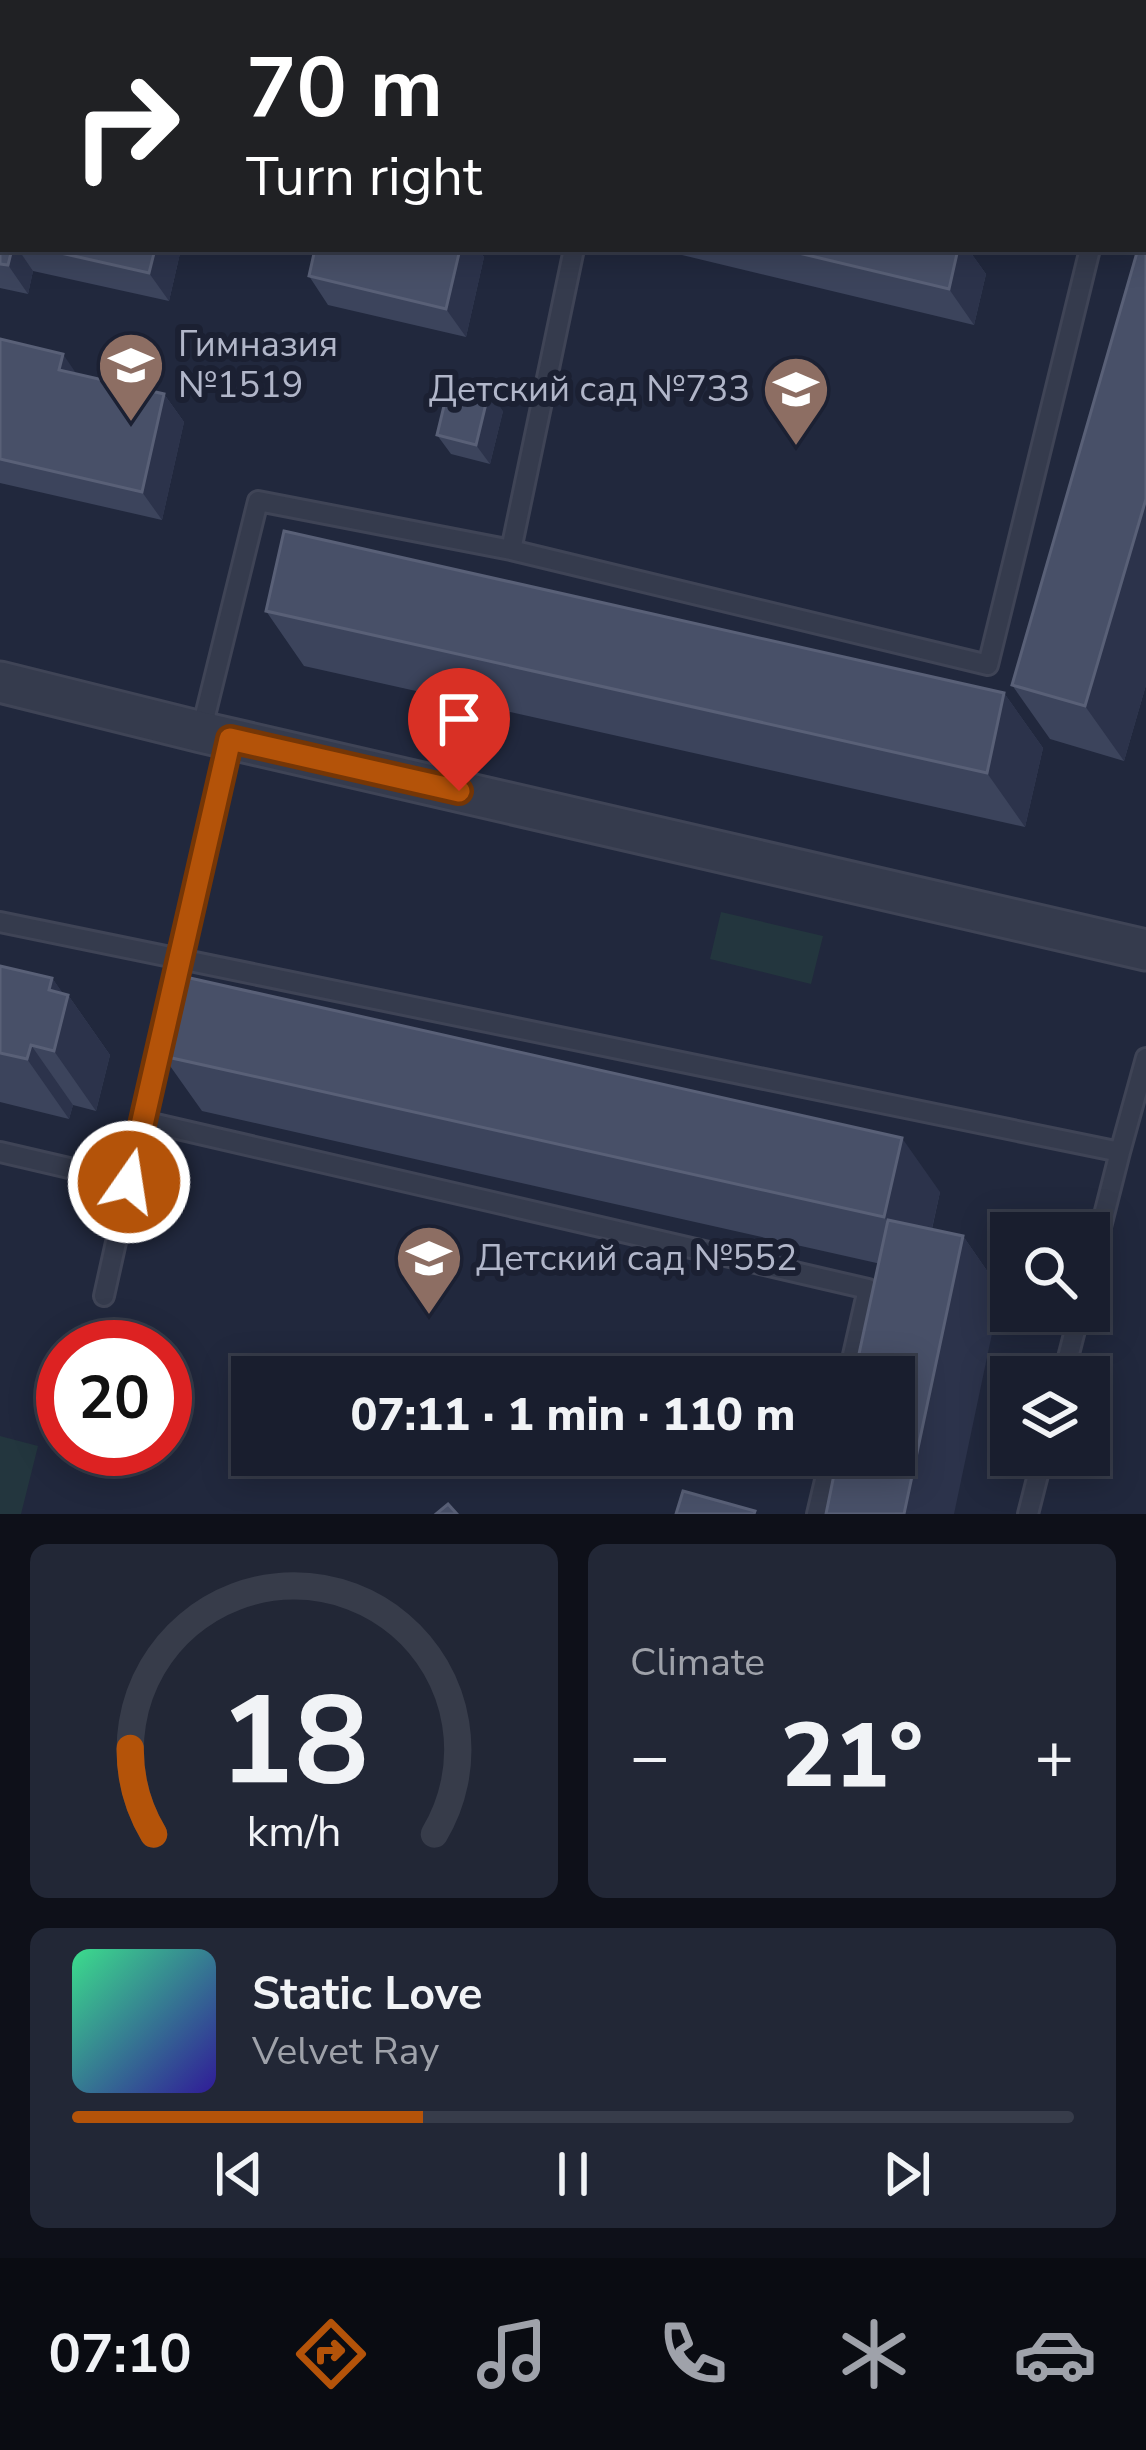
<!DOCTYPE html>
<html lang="en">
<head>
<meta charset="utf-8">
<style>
  :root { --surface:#191e2e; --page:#222736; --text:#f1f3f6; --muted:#9fa2aa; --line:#373c4a; --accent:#b45309 }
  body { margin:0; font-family:"Nunito Sans",sans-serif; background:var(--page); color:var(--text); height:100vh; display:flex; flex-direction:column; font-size:45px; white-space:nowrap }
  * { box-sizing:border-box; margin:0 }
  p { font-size:39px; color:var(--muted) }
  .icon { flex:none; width:66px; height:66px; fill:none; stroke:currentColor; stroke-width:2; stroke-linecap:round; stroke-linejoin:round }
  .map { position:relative; height:1514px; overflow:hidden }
  .sheet { display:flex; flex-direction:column; gap:30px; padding:30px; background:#0e1019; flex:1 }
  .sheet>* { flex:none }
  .banner { position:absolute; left:0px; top:0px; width:1146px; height:252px; box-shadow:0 6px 30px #0003,0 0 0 3px var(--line); background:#202124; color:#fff; overflow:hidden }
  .buttons { position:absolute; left:990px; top:1212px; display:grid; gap:24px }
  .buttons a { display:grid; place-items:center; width:120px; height:120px; border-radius:0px; background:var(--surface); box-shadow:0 6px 30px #0003,0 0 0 3px var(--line); font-size:60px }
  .speed { position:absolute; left:36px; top:1320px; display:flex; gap:24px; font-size:60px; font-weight:700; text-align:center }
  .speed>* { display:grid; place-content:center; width:156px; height:156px; border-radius:50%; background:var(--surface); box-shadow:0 6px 30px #0003,0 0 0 3px var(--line); line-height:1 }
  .speed .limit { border:18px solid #d22; background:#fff; color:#111 }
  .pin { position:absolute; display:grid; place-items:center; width:102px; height:102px; color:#fff; margin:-123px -51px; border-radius:50% 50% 50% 0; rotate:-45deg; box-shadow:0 0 12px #0007 }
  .pin .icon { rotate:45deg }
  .me { position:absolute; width:132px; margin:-66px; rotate:13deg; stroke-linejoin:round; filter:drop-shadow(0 0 9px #0008) }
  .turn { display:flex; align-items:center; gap:42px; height:252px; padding:0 48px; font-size:54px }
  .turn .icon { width:156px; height:156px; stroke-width:2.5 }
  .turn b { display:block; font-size:84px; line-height:102px }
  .big { font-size:90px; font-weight:800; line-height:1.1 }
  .sheet .tile { flex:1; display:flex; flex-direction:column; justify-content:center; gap:18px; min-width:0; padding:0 42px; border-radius:18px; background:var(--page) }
  .sheet .dial { align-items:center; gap:0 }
  .dial svg { height:312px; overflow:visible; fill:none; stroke:var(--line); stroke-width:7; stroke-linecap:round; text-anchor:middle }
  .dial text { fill:var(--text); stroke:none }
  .song { display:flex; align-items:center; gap:36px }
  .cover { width:144px; height:144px; border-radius:18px; background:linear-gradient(135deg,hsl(150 70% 55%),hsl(250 70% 35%)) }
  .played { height:12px; border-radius:6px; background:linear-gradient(90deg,var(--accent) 35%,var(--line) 35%) }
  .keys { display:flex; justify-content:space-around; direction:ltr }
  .heat { display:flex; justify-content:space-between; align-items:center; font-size:66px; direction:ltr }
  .sheet .tiles { flex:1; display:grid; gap:30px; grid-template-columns:1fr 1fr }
  .tile:last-child { grid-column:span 2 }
  .trip { position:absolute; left:231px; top:1356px; width:684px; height:120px; border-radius:0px; background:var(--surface); box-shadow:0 6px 30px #0003,0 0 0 3px var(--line); font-weight:800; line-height:120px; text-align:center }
  .dock { display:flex; height:192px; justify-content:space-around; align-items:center; background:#0a0c12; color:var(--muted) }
  .dock .icon { width:84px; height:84px }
  .dock .on { color:var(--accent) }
  .dock b { font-size:54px; color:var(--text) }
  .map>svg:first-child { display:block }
  .green { fill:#23363e }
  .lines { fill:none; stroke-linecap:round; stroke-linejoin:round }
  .lane-casing { stroke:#3f4456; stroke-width:24 }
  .street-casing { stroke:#3f4456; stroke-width:45 }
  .lane { stroke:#353b4d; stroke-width:18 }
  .street { stroke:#353b4d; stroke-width:39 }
  .wall { fill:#3c445c }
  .shaded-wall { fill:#2c334b }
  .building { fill:#485068; stroke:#596077; stroke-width:3 }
  .route-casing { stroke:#753606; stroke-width:30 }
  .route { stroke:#b45309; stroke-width:21 }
  .labels { text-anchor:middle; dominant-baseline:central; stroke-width:12; stroke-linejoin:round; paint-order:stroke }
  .poi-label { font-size:36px; fill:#b1b6c9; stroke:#1b2032; text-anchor:start }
</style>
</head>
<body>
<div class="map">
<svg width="1146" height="1514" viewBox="0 0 1146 1514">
  <rect width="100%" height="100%" fill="#21283d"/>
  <path class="green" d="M 721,912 L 823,936 L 811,984 L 710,959 Z
    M 0,1436 L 38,1446 L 21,1514 L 0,1514 Z"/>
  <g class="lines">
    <defs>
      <path id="lane" d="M 625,3 L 626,0
        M 1143,143 L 1146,143
        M 511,550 L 988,665 L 1090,249
        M 201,732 L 258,501 L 511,550 L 574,249
        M 230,738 L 143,1121 L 868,1289 L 848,1377
        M 0,922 L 1120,1152 L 1146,1058
        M 0,1152 L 129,1182
        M 1089,1274 L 1120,1152
        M 104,1296 L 143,1121
        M 1063,1377 L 1080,1311
        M 817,1514 L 831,1455
        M 1028,1514 L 1043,1455"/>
      <path id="street" d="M 0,682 L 201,732 L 1146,950"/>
    </defs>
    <use href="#lane" class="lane-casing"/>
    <use href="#street" class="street-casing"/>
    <use href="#lane" class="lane"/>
    <use href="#street" class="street"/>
  </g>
  <path class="wall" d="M 1079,0 L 1146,0 L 1146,58 L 1143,58 L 1143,3 L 1082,3 Z
    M 0,152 L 3,249 L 181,249 L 169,301 L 33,271 L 28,294 L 0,288 Z
    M 1146,223 L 1146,685 L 1124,761 L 1050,739 L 1012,685 Z
    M 315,249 L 478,249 L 484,257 L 466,337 L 328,305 L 309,276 Z
    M 678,249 L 968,249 L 986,274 L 974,325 L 682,255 Z
    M 0,339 L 77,374 L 164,394 L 184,422 L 162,520 L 0,483 Z
    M 503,411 L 490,464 L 451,454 L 437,435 Z
    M 266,611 L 1004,693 L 1043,748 L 1025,827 L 304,666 Z
    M 0,966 L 52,978 L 63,994 L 68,995 L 110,1055 L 96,1111 L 73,1105 L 69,1119 L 0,1102 Z
    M 163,1056 L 940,1192 L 932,1229 L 963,1236 L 1001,1291 L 202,1111 Z"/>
  <path class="shaded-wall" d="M 496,0 L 547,0 L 546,3 L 496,3 Z
    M 12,249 L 18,249 L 33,271 L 28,294 L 8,265 Z
    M 155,249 L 181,249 L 169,301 L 149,273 Z
    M 460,249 L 478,249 L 484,257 L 466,337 L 446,309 Z
    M 958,249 L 968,249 L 986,274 L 974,325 L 949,289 Z
    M 63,354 L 82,382 L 59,370 Z
    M 489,391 L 503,411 L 490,464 L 476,445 Z
    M 164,394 L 184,422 L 162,520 L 142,492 Z
    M 1146,499 L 1146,685 L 1124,761 L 1085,706 Z
    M 1004,693 L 1043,748 L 1025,827 L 987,773 Z
    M 52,978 L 67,999 L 68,995 L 110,1055 L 96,1111 L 54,1051 L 49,990 Z
    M 31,1045 L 73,1105 L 69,1119 L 27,1059 Z
    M 902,1138 L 940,1192 L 922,1272 L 884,1217 Z
    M 963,1236 L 1001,1291 L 954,1514 L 904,1514 Z"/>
  <path class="building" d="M 425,0 L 496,0 L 496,3 L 438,3 Z
    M 1107,0 L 1146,0 L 1146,9 L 1143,8 L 1143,3 L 1120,3 Z
    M 0,152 L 3,152 L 3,249 L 12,249 L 8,265 L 0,264 Z
    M 1146,223 L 1146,499 L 1085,706 L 1012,685 L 1138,249 L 1143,249 L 1143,233 Z
    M 43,249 L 155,249 L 149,273 Z
    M 315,249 L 460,249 L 446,309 L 309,276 Z
    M 782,249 L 958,249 L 949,289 Z
    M 0,339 L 63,354 L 59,370 L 164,394 L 142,492 L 0,459 Z
    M 450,381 L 489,391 L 476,445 L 437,435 Z
    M 284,531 L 1004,693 L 987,773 L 266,611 Z
    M 0,966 L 52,978 L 49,990 L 68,995 L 54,1051 L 31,1045 L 27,1059 L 0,1053 Z
    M 181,976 L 902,1138 L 884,1217 L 163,1056 Z
    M 888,1220 L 963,1236 L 904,1514 L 826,1514 L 838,1455 L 894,1455 L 894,1377 L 854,1377 Z
    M 683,1491 L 755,1511 L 754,1514 L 676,1514 Z
    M 448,1504 L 457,1514 L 436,1514 Z"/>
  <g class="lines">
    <defs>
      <path id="route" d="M 129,1182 L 230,739 L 459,791"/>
    </defs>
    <use href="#route" class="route-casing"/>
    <use href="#route" class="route"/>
  </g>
  <defs>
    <symbol id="school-pin" viewBox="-11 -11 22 30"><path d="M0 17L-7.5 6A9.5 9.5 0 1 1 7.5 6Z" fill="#8d6e63" stroke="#1b2032"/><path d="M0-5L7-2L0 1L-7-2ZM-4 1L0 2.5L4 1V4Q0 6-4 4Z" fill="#fff"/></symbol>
  </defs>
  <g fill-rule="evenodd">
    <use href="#school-pin" x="93" y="327" width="76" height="104"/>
    <use href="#school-pin" x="758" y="351" width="76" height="104"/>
    <use href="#school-pin" x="391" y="1220" width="76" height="104"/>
  </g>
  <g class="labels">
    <g class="poi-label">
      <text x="178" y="344">Гимназия<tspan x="178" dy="41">№1519</tspan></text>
      <text x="750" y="389" text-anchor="end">Детский сад №733</text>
      <text x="476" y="1258">Детский сад №552</text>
    </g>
  </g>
</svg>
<div class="buttons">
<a><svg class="icon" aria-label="search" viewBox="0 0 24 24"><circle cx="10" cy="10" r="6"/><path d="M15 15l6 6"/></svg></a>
<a><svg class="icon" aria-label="layers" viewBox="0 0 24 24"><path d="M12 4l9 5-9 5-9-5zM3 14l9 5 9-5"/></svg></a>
</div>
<div class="speed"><div class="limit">20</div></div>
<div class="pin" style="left:459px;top:791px;background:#d93025"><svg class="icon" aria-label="arrive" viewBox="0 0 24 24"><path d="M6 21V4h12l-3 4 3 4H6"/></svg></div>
<svg class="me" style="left:129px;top:1182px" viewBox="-20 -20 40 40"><circle r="17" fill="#b45309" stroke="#fff" stroke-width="3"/><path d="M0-11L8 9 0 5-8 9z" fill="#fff"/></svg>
<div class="trip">07:11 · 1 min · 110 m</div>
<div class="banner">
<div class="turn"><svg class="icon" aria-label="right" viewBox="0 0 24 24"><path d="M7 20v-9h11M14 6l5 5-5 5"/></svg><div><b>70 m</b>Turn right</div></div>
</div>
</div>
<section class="sheet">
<div class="tiles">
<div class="tile dial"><svg viewBox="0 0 100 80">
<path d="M14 69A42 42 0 1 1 86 69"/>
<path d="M14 69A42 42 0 0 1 8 47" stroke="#b45309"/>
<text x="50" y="56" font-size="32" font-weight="700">18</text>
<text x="50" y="72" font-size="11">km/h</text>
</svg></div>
<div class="tile"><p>Climate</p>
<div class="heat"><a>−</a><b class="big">21°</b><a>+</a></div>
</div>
<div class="tile">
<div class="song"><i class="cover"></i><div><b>Static Love</b><p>Velvet Ray</p></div></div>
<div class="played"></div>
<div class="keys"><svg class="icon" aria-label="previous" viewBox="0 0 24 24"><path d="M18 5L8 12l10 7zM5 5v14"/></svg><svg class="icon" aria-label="pause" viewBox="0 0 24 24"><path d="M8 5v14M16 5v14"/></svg><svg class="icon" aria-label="next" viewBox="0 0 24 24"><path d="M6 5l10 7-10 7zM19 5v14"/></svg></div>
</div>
</div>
</section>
<nav class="dock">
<b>07:10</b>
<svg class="icon on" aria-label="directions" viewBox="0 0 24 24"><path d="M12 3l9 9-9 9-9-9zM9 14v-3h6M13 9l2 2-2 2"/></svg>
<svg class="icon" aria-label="music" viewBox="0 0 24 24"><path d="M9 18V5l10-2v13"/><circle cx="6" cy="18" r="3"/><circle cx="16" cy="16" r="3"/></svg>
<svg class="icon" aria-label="phone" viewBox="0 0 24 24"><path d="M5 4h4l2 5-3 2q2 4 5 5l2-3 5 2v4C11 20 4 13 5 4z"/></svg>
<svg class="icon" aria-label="climate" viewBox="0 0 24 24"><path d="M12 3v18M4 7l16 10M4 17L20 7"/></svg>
<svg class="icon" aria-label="car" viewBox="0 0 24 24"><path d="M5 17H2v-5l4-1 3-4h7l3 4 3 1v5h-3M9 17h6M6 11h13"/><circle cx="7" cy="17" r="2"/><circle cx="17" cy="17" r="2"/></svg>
</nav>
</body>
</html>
